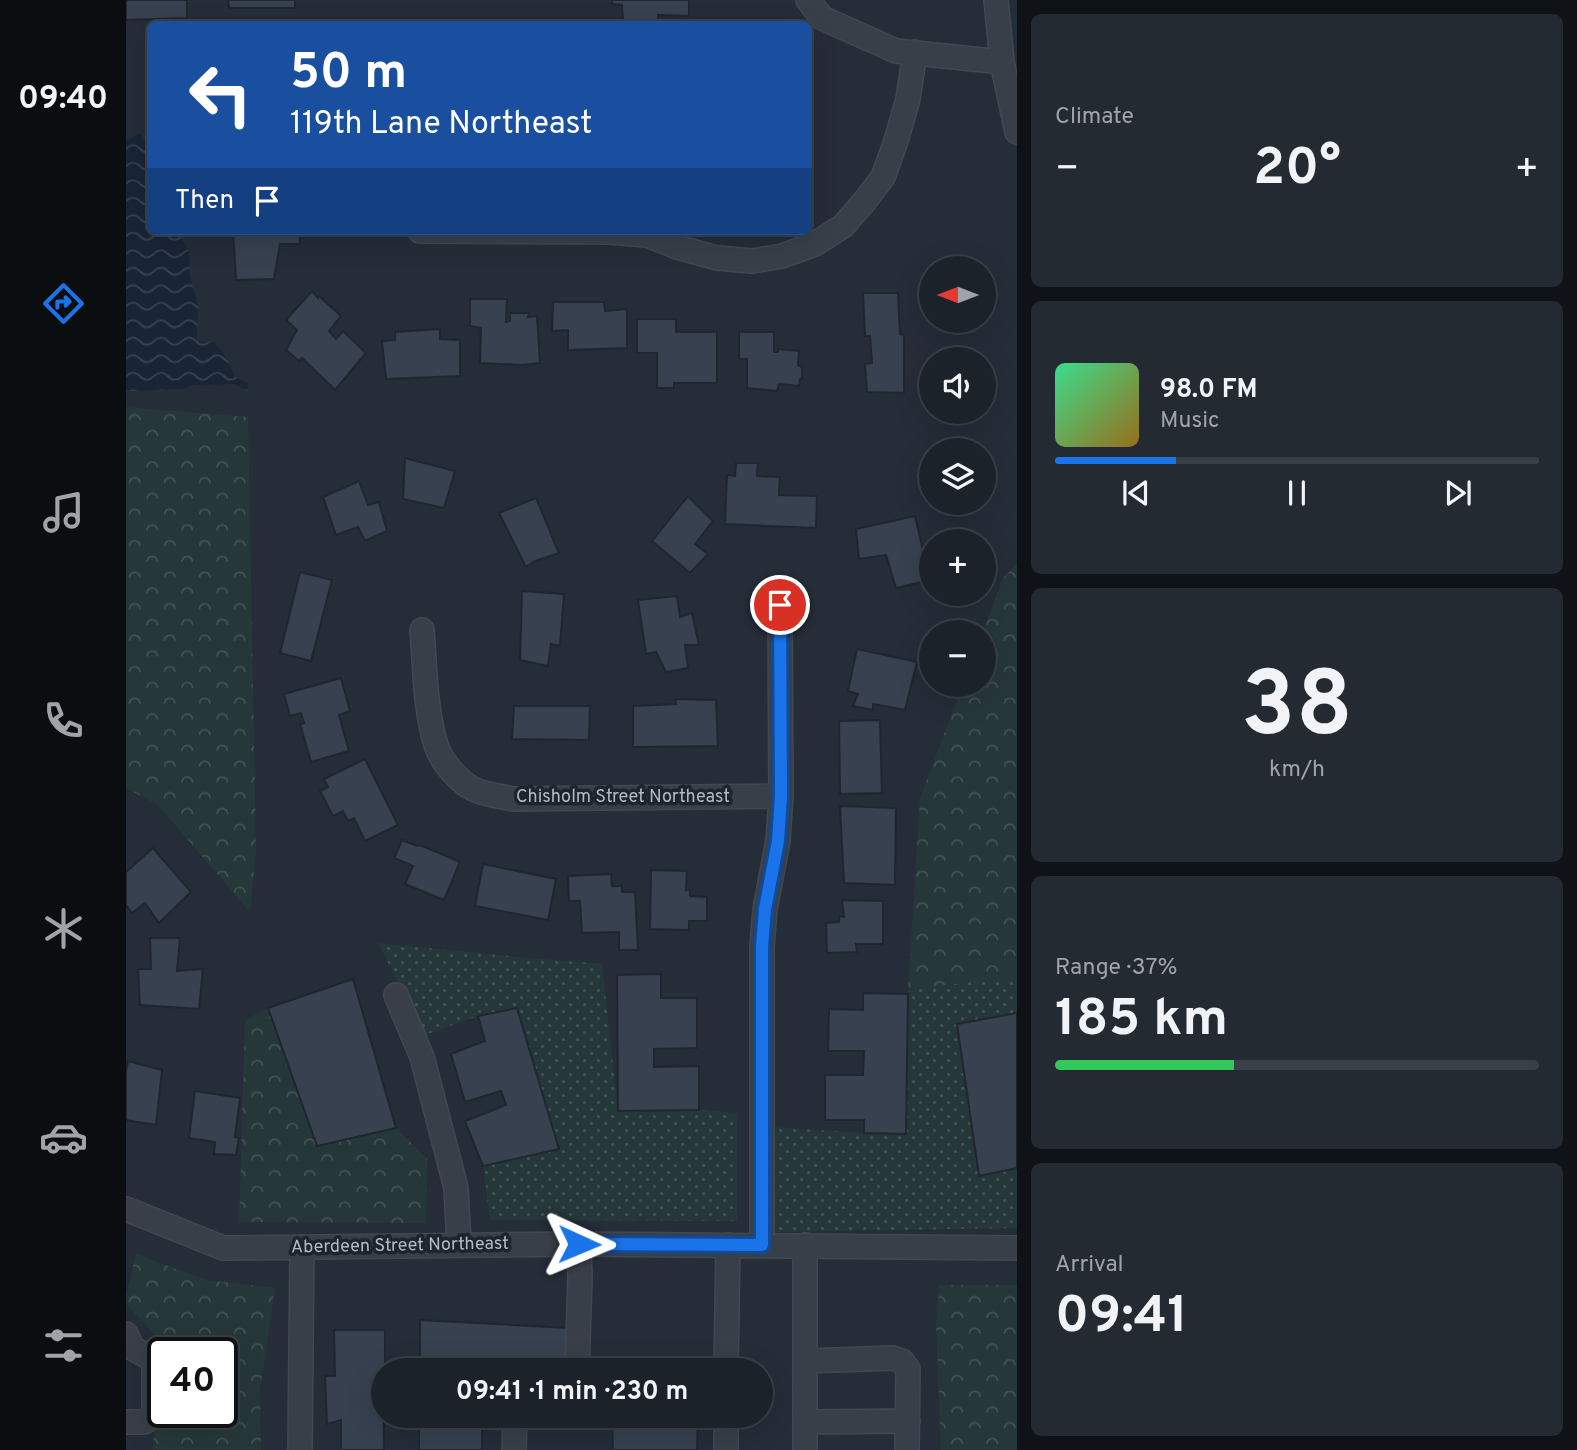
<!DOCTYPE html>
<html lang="en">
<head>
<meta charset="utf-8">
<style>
  :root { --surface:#1b222a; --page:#242a32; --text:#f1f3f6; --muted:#a0a4a8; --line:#393f47; --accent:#1a73e8 }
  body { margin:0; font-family:Overpass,sans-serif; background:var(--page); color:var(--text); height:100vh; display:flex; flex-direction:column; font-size:26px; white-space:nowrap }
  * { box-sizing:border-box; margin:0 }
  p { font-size:23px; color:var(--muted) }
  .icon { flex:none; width:38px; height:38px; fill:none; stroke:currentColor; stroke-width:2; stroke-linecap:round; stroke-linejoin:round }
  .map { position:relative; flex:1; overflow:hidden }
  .drawer { display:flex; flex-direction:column; gap:14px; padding:14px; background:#0f1317; width:560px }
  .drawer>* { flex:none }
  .banner { position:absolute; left:21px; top:21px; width:665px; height:214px; border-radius:10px; box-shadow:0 7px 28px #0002,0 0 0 2px var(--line); background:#1a4fa0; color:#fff; overflow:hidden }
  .needle { width:46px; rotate:270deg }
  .tools { position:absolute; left:793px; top:256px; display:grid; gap:14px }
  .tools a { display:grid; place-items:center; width:77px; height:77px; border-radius:50%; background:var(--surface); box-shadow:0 7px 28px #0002,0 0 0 2px var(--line); font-size:35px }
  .speed { position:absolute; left:21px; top:1337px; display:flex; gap:14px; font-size:35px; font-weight:700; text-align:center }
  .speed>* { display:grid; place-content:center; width:91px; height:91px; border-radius:50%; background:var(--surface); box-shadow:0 7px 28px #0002,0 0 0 2px var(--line); line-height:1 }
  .speed .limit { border:4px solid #111; border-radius:10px; background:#fff; color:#111 }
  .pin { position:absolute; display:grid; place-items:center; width:60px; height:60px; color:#fff; margin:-30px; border:4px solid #fff; border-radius:50%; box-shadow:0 2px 7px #0007 }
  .me { position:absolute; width:77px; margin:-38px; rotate:91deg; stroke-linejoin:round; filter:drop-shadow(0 0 5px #0008) }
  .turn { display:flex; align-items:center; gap:24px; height:147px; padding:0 28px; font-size:32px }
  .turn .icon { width:91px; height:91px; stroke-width:2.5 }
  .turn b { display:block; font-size:49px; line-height:60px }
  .then { display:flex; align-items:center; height:66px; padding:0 28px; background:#0003; gap:14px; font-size:26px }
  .big { font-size:52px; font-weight:700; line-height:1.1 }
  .drawer .card { flex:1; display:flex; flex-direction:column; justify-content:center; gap:10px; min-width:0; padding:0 24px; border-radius:10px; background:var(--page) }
  .drawer .dial { align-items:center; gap:0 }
  .dial b { font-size:91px; line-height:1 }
  .song { display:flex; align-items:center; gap:21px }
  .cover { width:84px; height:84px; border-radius:10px; background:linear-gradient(135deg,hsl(150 70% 55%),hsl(40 70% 35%)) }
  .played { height:7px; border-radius:4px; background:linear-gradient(90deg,var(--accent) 25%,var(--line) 25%) }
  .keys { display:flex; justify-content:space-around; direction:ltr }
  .heat { display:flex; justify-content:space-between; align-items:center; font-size:38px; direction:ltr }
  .charge { height:10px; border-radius:5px; background:linear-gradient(90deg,#34c759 37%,var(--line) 0) }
  .trip { position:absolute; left:245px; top:1358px; width:402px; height:70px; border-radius:35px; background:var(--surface); box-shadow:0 7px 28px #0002,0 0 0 2px var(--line); font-weight:700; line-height:70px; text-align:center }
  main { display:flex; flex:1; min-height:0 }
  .tab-bar { display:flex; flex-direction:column; width:126px; justify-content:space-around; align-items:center; background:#0b0e11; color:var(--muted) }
  .tab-bar .icon { width:49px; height:49px }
  .tab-bar .current { color:var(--accent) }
  .tab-bar b { font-size:32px; color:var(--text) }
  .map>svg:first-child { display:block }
  .grass { fill:url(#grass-dots) }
  .forest { fill:url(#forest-crowns); fill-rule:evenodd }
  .water { fill:url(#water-waves) }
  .building { fill:#37414f; stroke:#1f2630; stroke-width:2 }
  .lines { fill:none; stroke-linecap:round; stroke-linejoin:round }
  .minor-casing { stroke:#414852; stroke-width:26 }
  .minor { stroke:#383f49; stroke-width:23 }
  .route-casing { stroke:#114b97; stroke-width:18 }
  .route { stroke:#1a73e8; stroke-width:12 }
  .labels { text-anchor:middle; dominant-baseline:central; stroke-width:7; stroke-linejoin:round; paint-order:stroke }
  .street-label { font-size:18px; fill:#b3bac5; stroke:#1d242e }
</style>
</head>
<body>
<main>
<nav class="tab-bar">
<b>09:40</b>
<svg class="icon current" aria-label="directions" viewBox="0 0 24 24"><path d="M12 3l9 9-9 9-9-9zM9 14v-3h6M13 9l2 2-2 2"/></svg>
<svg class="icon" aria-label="music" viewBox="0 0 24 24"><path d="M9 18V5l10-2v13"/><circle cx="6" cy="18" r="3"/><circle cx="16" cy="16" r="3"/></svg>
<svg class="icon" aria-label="phone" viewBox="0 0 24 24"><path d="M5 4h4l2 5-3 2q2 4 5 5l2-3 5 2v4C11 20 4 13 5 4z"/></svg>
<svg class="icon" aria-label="climate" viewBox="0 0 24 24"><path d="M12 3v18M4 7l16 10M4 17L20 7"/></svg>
<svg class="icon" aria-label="car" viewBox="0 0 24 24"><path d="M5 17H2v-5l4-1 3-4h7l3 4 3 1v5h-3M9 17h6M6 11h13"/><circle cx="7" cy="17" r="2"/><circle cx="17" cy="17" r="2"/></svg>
<svg class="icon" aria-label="filters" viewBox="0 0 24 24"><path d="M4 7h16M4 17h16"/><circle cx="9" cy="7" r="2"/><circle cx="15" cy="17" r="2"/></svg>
</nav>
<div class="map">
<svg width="891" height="1450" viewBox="0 0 891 1450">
  <defs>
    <pattern id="grass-dots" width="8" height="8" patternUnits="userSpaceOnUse" patternTransform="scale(1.75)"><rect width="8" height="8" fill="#26373a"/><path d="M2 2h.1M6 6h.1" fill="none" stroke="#435255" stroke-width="1.8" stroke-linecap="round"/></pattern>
    <pattern id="forest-crowns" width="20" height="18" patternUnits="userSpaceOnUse" patternTransform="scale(1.75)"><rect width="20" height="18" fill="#26373a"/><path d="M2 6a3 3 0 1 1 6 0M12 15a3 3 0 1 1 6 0" fill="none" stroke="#435255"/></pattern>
    <pattern id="water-waves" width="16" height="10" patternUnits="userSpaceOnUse" patternTransform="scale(1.75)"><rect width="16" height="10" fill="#192435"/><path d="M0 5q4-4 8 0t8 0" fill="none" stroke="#384251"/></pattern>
  </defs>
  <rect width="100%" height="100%" fill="#242d38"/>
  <path class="grass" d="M 252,943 L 391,957 L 476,964 L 492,1111 L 573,1110 L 611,1113 L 611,1221 L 364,1220 L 357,1166 L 433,1148 L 391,1008 L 352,1016 L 299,1035 Z
    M 891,976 L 891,1013 L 831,1024 L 853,1175 L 891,1168 L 891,1228 L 646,1232 L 646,1127 L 738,1133 L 780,1133 L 782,990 Z"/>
  <path class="forest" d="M 0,407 L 122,417 L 130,851 L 124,912 L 32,805 L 0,788 Z
    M 891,564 L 891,976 L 782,990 L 794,798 L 837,684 L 858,684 L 857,632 L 877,578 Z
    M 142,1008 L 191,1145 L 270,1128 L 301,1159 L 300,1223 L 113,1222 L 119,1020 Z
    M 10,1254 L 80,1280 L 149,1288 L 134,1391 L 135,1450 L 27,1450 L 33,1339 L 0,1304 L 0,1296 ZM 37,1353 L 96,1353 L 96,1412 L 37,1412 Z
    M 813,1285 L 891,1285 L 891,1450 L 815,1450 L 810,1326 Z"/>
  <path class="water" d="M 15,133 L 24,155 L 24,231 L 51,231 L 62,249 L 64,264 L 64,276 L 72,305 L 71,341 L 88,342 C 92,347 97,352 100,357 C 108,370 105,379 123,383 L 121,391 L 108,384 L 66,385 L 57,389 L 0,391 L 0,141 Z"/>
  <path class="building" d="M 0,0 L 61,0 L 61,18 L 0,20 Z
    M 102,0 L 169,0 L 169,8 L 103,8 Z
    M 486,0 L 563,0 L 563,16 L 532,15 L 532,24 L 497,24 L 496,5 L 486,4 Z
    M 107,231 L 173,231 L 174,244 L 154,244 L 148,279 L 110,280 Z
    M 186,291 L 192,298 L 193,296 L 215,316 L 203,331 L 210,339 L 217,331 L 240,353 L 209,390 L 176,358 L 173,361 L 160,350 L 171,330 L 160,320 Z
    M 737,293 L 772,293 L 774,334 L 778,335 L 778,393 L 741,392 L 739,364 L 746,363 L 744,336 L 739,336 Z
    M 344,299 L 381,299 L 380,322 L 384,321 L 384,313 L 403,313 L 402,317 L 411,316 L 414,363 L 396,365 L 354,363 L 355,328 L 344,326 Z
    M 427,302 L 478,302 L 479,311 L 501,309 L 501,348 L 442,350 L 442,330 L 426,331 Z
    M 511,319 L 550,319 L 550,332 L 591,332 L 591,383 L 548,383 L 548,388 L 531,388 L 531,353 L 511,353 Z
    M 314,329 L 314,339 L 334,340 L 334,376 L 260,379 L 256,341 L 269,340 L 269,332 Z
    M 613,332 L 648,332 L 648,352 L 652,352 L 652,349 L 673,351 L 672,365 L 676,367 L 676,378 L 674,379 L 673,386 L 653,384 L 651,391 L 621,388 L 621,359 L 613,359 Z
    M 279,458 L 329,471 L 318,508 L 277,499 Z
    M 610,463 L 632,463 L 631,476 L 654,477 L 653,495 L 691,496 L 690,528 L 599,524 L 601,475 L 609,476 Z
    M 233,481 L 242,505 L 253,502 L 261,531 L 239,541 L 232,527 L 210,535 L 197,497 Z
    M 562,496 L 587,521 L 569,544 L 582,554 L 564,573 L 526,541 Z
    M 410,498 L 433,553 L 409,561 L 400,567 L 373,513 Z
    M 789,516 L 804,580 L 770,588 L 760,555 L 733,559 L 730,529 Z
    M 174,572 L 206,580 L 185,661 L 154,653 Z
    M 396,591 L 438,594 L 434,646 L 425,644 L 422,666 L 394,660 Z
    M 551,596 L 554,617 L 566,613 L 573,645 L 559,645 L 562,668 L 540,672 L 530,652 L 520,654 L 512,600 Z
    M 731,649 L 791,662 L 779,710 L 747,704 L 747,710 L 727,706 L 732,694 L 722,691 Z
    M 215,678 L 224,711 L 213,715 L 223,751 L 185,762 L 174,724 L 178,723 L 175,713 L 164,716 L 158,694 Z
    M 549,699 L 590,700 L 592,746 L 507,747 L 507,706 L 550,704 Z
    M 388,706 L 464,706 L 463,740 L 386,739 Z
    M 754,720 L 756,793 L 714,794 L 713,721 Z
    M 239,759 L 272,825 L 239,841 L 228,818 L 222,821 L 217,811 L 207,816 L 194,791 L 202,787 L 198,779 Z
    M 714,806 L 770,808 L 769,885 L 718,883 Z
    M 276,840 L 291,846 L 294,845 L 334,862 L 318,900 L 279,884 L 287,866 L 268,858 Z
    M 27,848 L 65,892 L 33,923 L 19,903 L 6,913 L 0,905 L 0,872 Z
    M 357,864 L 430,879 L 422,920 L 349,906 Z
    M 525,870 L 561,871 L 560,890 L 564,890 L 564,896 L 581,897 L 581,921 L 563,921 L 563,930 L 524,929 Z
    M 485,874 L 486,886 L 496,886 L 496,892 L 509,892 L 512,950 L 493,950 L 493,932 L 456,933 L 454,901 L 443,901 L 442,876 Z
    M 716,900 L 757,901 L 757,944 L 730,944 L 731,952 L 701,953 L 700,923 L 713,922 L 713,916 L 718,917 Z
    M 24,938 L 54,938 L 51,971 L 77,969 L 73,1009 L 14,1005 L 12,969 L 25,969 Z
    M 535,974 L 535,998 L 571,998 L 571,1048 L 528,1049 L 528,1067 L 573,1066 L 573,1110 L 492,1111 L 491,975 Z
    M 227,979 L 270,1128 L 191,1146 L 142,1008 Z
    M 737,993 L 782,994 L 780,1134 L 738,1133 L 738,1120 L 699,1120 L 699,1075 L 737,1075 L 738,1051 L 702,1051 L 703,1009 L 737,1010 Z
    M 391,1008 L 433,1149 L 357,1166 L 339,1121 L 380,1105 L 375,1091 L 339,1102 L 325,1054 L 359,1041 L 352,1016 Z
    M 891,1013 L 891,1168 L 853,1176 L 831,1024 Z
    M 2,1061 L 36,1070 L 30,1125 L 0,1120 L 0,1072 Z
    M 69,1091 L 114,1098 L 109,1137 L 113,1138 L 110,1155 L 88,1154 L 89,1142 L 63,1138 Z
    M 294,1320 L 442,1328 L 442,1370 L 294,1370 Z
    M 208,1330 L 259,1330 L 259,1370 L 257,1370 L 258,1450 L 215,1450 L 215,1420 L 201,1424 L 199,1376 L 209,1376 Z
    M 293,1416 L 356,1416 L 356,1450 L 293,1450 Z
    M 486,1416 L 572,1416 L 571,1450 L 487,1450 Z"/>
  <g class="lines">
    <defs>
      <path id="minor" d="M 682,0 L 696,18 L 770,51 L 876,62
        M 870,0 L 876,62 L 891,132
        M 294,231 L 484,232 L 521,235 L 551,247 L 591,258 L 626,261 L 656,256 L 689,244 L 717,226 L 738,202 L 757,177 L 770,141 L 782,99 L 789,52
        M 296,630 C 299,667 299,710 310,745 C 315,760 327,774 339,784 C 352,794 370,795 386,799 L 655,796
        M 270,995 L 296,1057 L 330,1188 L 333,1245
        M 0,1209 L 97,1248 L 453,1244 L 891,1248
        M 636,1245 L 636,947 L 639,909 L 652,841 L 655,796 L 654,605
        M 0,1334 L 6,1348 L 28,1360 L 28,1415 L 18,1422 L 0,1422
        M 680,1361 L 767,1358 L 776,1361 L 782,1369 L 781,1450
        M 451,1370 L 454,1278 L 453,1244
        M 600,1370 L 602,1245
        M 600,1416 L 600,1450
        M 679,1422 L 782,1421
        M 174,1450 L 176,1247
        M 388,1450 L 389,1416
        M 679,1450 L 679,1245"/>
    </defs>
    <use href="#minor" class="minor-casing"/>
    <use href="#minor" class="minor"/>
  </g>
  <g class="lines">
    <defs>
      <path id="route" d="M 453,1244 L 636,1245 L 636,947 L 639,909 L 652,841 L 655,796 L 654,605"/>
    </defs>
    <use href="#route" class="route-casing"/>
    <use href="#route" class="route"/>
  </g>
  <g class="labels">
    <g class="street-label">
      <text x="497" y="797">Chisholm Street Northeast</text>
      <text transform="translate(274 1246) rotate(-1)">Aberdeen Street Northeast</text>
    </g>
  </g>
</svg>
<div class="tools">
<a><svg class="needle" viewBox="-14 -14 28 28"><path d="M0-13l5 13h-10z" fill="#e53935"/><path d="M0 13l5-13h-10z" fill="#a0a4a8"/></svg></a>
<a><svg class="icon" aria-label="sound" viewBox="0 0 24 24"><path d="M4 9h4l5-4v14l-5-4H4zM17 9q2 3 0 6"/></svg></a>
<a><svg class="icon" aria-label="layers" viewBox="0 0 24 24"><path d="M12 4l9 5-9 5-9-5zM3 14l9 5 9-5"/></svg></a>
<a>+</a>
<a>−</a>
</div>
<div class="speed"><div class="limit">40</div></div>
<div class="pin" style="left:654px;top:605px;background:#d93025"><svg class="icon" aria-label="arrive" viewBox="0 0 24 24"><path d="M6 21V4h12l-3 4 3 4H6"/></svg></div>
<svg class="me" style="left:453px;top:1244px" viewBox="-20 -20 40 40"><path d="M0-17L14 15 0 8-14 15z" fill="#1a73e8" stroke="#fff" stroke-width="4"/></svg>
<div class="trip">09:41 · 1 min · 230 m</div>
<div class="banner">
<div class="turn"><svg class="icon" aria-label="left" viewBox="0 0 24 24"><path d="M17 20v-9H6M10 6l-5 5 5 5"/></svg><div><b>50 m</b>119th Lane Northeast</div></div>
<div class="then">Then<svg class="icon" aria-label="arrive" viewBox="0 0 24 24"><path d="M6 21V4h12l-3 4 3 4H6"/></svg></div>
</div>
</div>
<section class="drawer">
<div class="card"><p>Climate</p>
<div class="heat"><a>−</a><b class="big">20°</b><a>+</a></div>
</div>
<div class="card">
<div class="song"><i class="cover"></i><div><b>98.0 FM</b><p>Music</p></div></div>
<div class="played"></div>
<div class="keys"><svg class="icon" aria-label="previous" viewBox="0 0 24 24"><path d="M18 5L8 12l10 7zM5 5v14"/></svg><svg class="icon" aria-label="pause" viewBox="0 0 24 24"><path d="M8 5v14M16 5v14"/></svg><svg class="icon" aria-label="next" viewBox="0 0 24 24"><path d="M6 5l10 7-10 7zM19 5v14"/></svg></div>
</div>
<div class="card dial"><b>38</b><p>km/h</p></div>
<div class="card"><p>Range · 37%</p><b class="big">185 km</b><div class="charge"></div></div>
<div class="card"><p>Arrival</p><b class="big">09:41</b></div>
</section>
</main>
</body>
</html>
